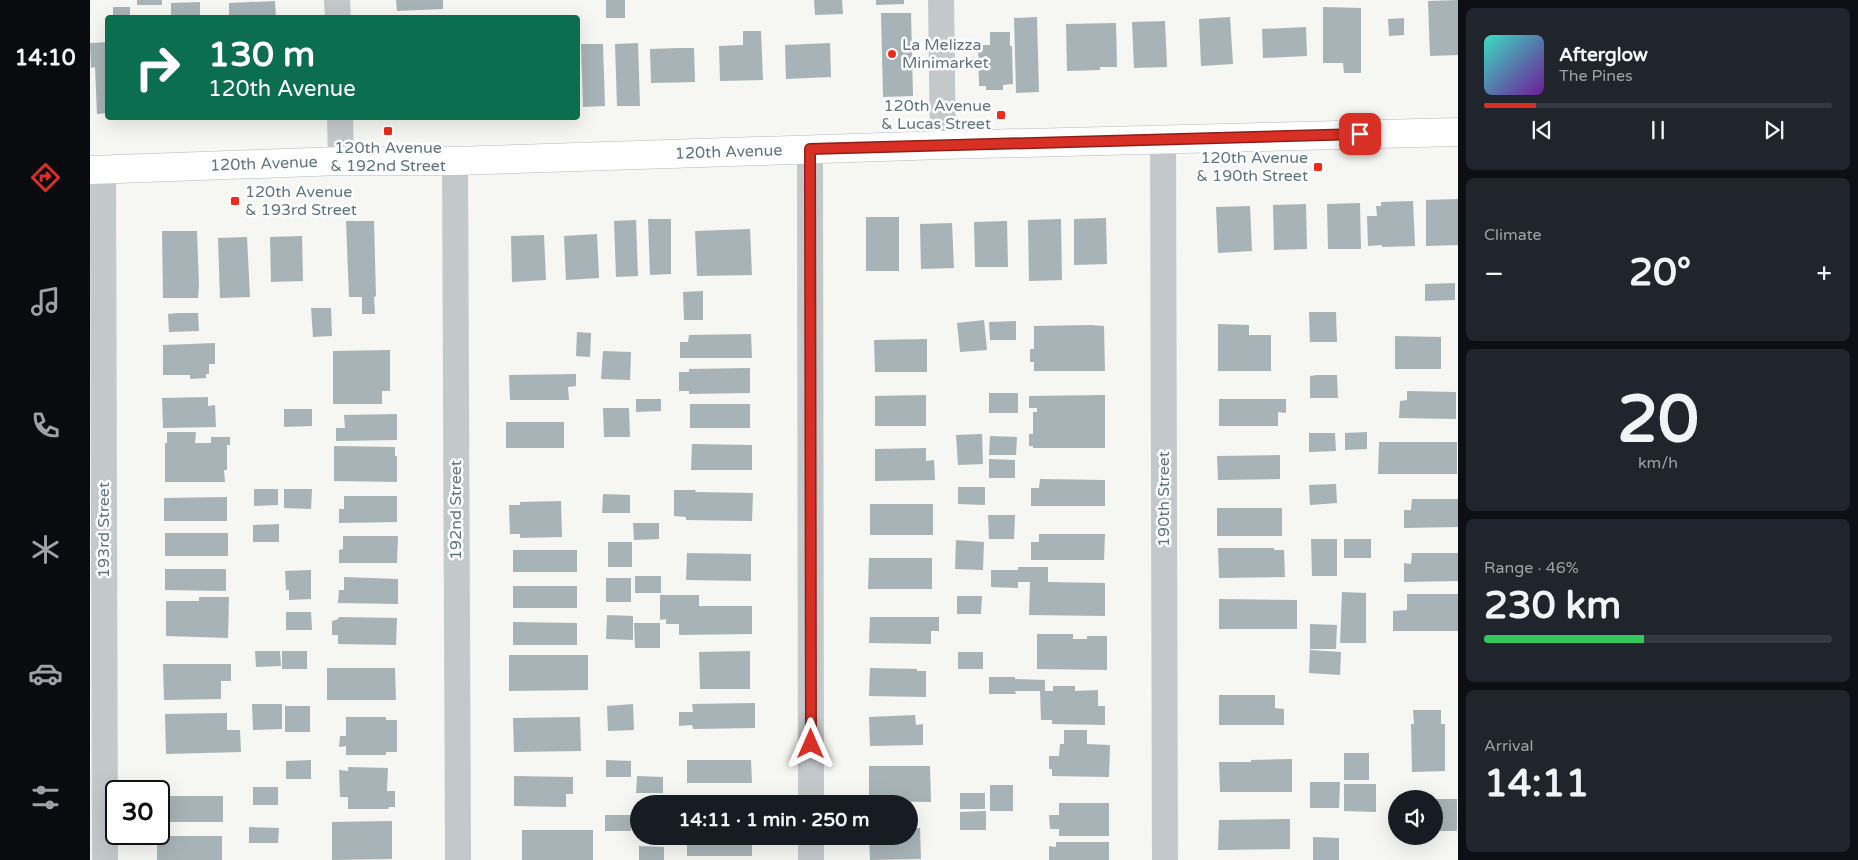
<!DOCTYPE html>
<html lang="en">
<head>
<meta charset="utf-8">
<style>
  :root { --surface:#171b24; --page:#20242c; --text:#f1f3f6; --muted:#9ea1a6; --line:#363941; --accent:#d93025 }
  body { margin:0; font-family:"Varela Round",sans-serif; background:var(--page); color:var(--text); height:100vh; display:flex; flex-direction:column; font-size:19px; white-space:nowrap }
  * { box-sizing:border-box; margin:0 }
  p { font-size:16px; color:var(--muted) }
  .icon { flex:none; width:28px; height:28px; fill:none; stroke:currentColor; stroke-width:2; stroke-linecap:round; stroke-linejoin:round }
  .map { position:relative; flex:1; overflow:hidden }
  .details { display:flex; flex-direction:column; gap:8px; padding:8px; background:#0d0f14; width:400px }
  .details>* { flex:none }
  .banner { position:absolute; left:15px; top:15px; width:475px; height:105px; border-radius:5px; box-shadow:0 5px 20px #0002; background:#0b6e4f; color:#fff; overflow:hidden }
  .tools { position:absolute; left:1298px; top:790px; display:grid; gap:10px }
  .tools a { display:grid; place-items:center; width:55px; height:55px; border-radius:50%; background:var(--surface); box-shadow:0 5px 20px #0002; font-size:25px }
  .speed { position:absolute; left:15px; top:780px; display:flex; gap:10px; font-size:25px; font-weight:700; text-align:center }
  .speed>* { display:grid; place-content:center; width:65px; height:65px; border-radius:50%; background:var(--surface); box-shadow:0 5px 20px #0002; line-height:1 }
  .speed .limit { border:2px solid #111; border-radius:8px; background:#fff; color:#111 }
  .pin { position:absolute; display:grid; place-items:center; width:42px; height:42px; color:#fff; margin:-21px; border-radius:10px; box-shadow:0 2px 8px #0006 }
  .me { position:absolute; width:55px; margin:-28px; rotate:0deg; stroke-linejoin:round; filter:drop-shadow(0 0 4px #0008) }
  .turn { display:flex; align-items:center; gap:18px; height:105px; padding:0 20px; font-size:22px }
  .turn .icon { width:65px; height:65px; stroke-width:2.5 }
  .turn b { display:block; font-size:35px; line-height:42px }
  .big { font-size:38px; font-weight:800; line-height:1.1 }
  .details .widget { flex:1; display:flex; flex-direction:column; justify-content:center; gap:8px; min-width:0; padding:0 18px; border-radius:8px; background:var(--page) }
  .details .dial { align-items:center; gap:0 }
  .dial b { font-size:65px; line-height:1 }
  .song { display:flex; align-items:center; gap:15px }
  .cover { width:60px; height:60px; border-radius:8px; background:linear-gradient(135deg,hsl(170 70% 55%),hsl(280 70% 35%)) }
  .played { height:5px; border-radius:2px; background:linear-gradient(90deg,var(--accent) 15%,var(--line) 15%) }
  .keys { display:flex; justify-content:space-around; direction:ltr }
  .heat { display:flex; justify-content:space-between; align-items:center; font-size:28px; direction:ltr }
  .charge { height:8px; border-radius:4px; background:linear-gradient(90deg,#34c759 46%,var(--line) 0) }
  .trip { position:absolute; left:540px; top:795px; width:288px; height:50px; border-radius:25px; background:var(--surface); box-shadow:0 5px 20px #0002; font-weight:800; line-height:50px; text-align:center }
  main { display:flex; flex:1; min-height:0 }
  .dock { display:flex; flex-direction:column; width:90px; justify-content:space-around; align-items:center; background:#090b0e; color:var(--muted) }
  .dock .icon { width:35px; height:35px }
  .dock .selected { color:var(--accent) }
  .dock b { font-size:22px; color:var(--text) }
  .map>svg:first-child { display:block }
  .building { fill:#a7b3b7 }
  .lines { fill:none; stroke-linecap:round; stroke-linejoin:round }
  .secondary-casing { stroke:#b3babe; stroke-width:29 }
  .street { stroke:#c3c8cb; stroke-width:26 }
  .secondary { stroke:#fff; stroke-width:28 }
  .route-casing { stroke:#8d1f18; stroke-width:12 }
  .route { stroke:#d93025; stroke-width:9 }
  .poi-dot { fill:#ee2c1a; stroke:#fff; stroke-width:2 }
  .labels { text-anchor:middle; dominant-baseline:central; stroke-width:5; stroke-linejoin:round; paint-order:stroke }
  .poi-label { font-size:16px; fill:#5f7680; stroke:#fff; text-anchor:start }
  .street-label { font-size:16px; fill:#5f7680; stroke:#fff }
</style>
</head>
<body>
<main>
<nav class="dock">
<b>14:10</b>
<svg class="icon selected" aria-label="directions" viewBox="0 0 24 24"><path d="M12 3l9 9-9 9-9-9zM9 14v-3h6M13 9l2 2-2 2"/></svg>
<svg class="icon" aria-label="music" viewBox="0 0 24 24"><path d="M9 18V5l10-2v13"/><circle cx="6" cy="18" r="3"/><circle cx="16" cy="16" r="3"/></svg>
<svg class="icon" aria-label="phone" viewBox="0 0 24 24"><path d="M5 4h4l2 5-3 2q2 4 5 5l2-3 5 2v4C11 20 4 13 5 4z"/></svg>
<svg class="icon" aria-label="climate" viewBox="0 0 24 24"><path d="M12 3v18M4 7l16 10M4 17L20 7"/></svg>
<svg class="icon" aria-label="car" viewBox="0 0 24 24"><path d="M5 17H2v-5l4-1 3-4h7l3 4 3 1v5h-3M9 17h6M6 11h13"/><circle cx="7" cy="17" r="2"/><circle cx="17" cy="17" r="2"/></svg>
<svg class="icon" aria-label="filters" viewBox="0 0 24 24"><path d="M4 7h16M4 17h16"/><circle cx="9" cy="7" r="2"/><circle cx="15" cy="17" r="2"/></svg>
</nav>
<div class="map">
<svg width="1368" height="860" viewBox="0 0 1368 860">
  <rect width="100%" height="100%" fill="#f6f6f2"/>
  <path class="building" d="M 47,0 L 72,0 L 72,5 L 47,5 Z
    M 306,0 L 353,0 L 353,9 L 307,11 Z
    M 516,0 L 535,0 L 535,18 L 516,18 Z
    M 724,0 L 752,0 L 753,14 L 725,15 Z
    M 786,0 L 814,0 L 814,4 L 786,5 Z
    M 1368,0 L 1368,55 L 1340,56 L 1338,1 Z
    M 185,1 L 186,18 L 139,18 L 139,3 Z
    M 110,2 L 110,18 L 81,18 L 81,3 Z
    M 23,7 L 40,7 L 40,18 L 23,18 Z
    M 1233,7 L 1271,8 L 1271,73 L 1254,73 L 1253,63 L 1233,63 Z
    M 791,13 L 821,13 L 823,96 L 793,97 Z
    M 947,17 L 949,92 L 926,93 L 924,18 Z
    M 1140,17 L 1143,64 L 1111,66 L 1109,19 Z
    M 1314,18 L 1314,35 L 1299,36 L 1298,19 Z
    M 1075,21 L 1077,67 L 1044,68 L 1042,22 Z
    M 1026,23 L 1027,67 L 1010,67 L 1010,70 L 977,71 L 976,24 Z
    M 1216,27 L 1217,56 L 1173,58 L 1172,29 Z
    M 653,31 L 671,31 L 673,80 L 630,81 L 629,46 L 653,45 Z
    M 900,32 L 920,32 L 920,46 L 922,46 L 923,84 L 913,85 L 913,90 L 896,90 L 896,86 L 889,86 L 888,45 L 900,45 Z
    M 18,42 L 18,113 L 7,114 L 5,67 L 1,68 L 0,43 Z
    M 548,43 L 550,106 L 527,106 L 525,44 Z
    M 740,43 L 741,77 L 696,79 L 695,45 Z
    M 491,44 L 513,44 L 515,106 L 493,107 Z
    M 589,48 L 604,48 L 605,82 L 561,83 L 560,49 Z
    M 1368,199 L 1368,245 L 1336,246 L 1336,200 Z
    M 1323,201 L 1325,246 L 1292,247 L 1292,245 L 1278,246 L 1277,216 L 1287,216 L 1286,206 L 1291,206 L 1291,202 Z
    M 1270,203 L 1271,249 L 1238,249 L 1237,204 Z
    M 1216,204 L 1217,249 L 1184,250 L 1183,205 Z
    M 1160,206 L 1162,251 L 1128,253 L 1126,207 Z
    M 776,217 L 809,217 L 809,271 L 776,271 Z
    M 1016,218 L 1017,264 L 984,265 L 984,219 Z
    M 558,219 L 581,219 L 581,274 L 560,275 Z
    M 971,219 L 972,280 L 939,281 L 938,220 Z
    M 546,220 L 548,276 L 526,277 L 524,221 Z
    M 256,221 L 284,221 L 286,296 L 284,297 L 285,314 L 272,314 L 272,297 L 259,297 Z
    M 917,221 L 918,267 L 885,267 L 884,222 Z
    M 862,223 L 864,268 L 831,269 L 830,224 Z
    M 660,229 L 662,275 L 607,276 L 605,231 Z
    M 72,231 L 107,231 L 109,286 L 108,298 L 73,298 Z
    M 507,234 L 509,278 L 476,280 L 474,236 Z
    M 454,235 L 456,280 L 422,282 L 421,236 Z
    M 212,236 L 213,281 L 181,282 L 180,237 Z
    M 157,237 L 160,297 L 130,298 L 128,238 Z
    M 1365,283 L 1365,300 L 1335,301 L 1335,284 Z
    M 613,291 L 613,320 L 594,320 L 593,292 Z
    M 221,308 L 241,308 L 242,336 L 223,337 Z
    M 1219,312 L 1246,312 L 1247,342 L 1220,342 Z
    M 88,313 L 108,313 L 109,331 L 79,332 L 78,314 Z
    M 894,320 L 897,350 L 870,352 L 867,323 Z
    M 926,321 L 926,340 L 900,340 L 899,322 Z
    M 1128,324 L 1159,325 L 1159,335 L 1181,335 L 1181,371 L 1128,371 Z
    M 1001,325 L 1014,326 L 1015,371 L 944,371 L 944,362 L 940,362 L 940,349 L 944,349 L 944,326 Z
    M 487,332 L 501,333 L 500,357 L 486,356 Z
    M 661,334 L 662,358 L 590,358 L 590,342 L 598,342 L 599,335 Z
    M 1305,336 L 1351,337 L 1351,369 L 1305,369 Z
    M 837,339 L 837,372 L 785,372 L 784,340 Z
    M 125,343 L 125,364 L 119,364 L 119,374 L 116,374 L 116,378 L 100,379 L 100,375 L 73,375 L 73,345 Z
    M 300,350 L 300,391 L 292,391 L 292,404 L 243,404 L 243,351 Z
    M 513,351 L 541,352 L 540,380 L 511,379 Z
    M 660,368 L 660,393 L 599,394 L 599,391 L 589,391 L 589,372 L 599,372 L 599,369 Z
    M 486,374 L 486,386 L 478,387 L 479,400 L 420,400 L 419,375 Z
    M 1227,375 L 1247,375 L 1248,398 L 1220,398 L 1220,376 Z
    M 1317,391 L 1366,392 L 1366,419 L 1309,418 L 1310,401 L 1317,400 Z
    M 899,393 L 928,393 L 928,413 L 899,413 Z
    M 836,395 L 836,426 L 785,426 L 785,396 Z
    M 1015,395 L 1015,448 L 943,448 L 943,446 L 939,446 L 939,434 L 943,434 L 943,412 L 947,412 L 947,408 L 939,408 L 939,396 Z
    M 118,397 L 118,406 L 125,405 L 126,427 L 73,428 L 72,398 Z
    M 546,399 L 571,399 L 571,411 L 546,412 Z
    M 1129,399 L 1196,399 L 1196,413 L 1188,412 L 1188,426 L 1129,426 Z
    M 600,404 L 660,404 L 660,428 L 600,428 Z
    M 513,408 L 539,408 L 540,437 L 514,437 Z
    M 194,409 L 222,409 L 222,426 L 194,427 Z
    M 307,414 L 307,440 L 246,441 L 246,428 L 255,428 L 254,415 Z
    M 416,422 L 474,422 L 474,448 L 416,448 Z
    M 77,432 L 106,432 L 105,443 L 121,443 L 121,437 L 140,437 L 140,445 L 137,445 L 137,470 L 134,470 L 135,482 L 75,482 L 75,443 L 77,443 Z
    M 1277,432 L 1277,449 L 1255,450 L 1255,433 Z
    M 1219,433 L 1245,433 L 1246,451 L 1219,452 Z
    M 892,434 L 893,464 L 868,465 L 866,435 Z
    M 900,436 L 927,437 L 926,455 L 899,455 Z
    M 1289,442 L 1367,442 L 1367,474 L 1288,474 Z
    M 602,444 L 662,445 L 662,470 L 601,470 Z
    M 244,446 L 305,447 L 305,456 L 307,456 L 307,482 L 244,481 Z
    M 836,448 L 836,461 L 844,460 L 845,480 L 785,481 L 785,449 Z
    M 1190,455 L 1190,479 L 1128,480 L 1127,456 Z
    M 899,459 L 925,460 L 925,478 L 899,478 Z
    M 950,479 L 1015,480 L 1015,506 L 941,506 L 941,488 L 949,488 Z
    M 1246,484 L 1247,503 L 1220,505 L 1219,485 Z
    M 868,487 L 895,487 L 895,505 L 868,504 Z
    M 164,489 L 188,489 L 188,505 L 164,506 Z
    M 194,489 L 222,489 L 221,509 L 194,508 Z
    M 584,490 L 606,490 L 605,492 L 663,493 L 662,521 L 596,520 L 596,517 L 584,516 Z
    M 513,494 L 540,495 L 540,513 L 512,513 Z
    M 254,496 L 307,496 L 307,522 L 249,523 L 249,509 L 254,509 Z
    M 137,497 L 137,521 L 74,521 L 74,498 Z
    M 1322,499 L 1368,499 L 1368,527 L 1314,528 L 1314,510 L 1321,510 Z
    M 471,501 L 472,537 L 430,538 L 430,534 L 420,534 L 419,505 L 430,505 L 430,502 Z
    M 780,504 L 843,504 L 843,535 L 780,535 Z
    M 1127,508 L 1192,508 L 1192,536 L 1127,536 Z
    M 898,515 L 925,515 L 924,539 L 899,539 Z
    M 543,523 L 569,523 L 569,539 L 544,540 Z
    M 189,524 L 189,542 L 163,542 L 163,525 Z
    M 75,533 L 138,533 L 138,556 L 75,556 Z
    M 949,534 L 1015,534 L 1014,560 L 941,560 L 941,542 L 949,542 Z
    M 253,536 L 308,536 L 307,563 L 249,563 L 249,550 L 253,549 Z
    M 1221,539 L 1247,539 L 1247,576 L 1222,576 Z
    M 1254,539 L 1281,539 L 1281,558 L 1254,558 Z
    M 866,540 L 894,542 L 893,570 L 865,569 Z
    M 518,542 L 542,542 L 542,567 L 518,567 Z
    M 1128,548 L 1184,548 L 1184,550 L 1194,550 L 1195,577 L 1129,578 Z
    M 423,550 L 487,550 L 487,572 L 423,572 Z
    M 597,553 L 661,554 L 661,581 L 596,580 Z
    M 1322,553 L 1368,553 L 1368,581 L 1314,582 L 1314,563 L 1321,564 Z
    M 779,558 L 842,558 L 842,589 L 778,589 Z
    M 928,567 L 958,567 L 958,582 L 1015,583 L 1015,616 L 939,615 L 940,582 L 928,582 L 928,588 L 901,587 L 901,570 L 928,570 Z
    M 75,569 L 136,569 L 136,591 L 75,590 Z
    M 221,570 L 221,599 L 199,600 L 199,590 L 196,590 L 195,571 Z
    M 545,576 L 571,576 L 571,593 L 545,593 Z
    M 254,577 L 308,579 L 308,604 L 248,603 L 249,590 L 254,590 Z
    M 516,578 L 541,578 L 541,602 L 516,602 Z
    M 423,586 L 487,586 L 487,608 L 423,608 Z
    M 1252,592 L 1276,593 L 1276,643 L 1250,643 Z
    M 1317,594 L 1368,594 L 1368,631 L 1303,631 L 1303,611 L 1317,610 Z
    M 570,595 L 609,595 L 609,606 L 662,606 L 662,634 L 589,635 L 589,624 L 576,624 L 576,619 L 570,620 Z
    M 867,596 L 892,596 L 891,614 L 867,614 Z
    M 109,597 L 139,597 L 138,638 L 76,636 L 76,601 L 109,601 Z
    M 1129,599 L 1207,600 L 1207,629 L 1129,629 Z
    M 196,612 L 221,612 L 222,630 L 196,630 Z
    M 517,615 L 543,616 L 543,640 L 516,639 Z
    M 249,617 L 307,618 L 306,645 L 248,644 L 248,635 L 242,635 L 242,621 L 248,619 Z
    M 780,617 L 849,617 L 849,631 L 841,631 L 841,644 L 779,643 Z
    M 423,622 L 487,623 L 487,645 L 423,645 Z
    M 544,623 L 570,623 L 570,648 L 545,648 Z
    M 1220,624 L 1247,625 L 1246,649 L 1220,649 Z
    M 947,634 L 983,634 L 983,639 L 997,639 L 997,636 L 1017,636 L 1017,670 L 947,669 Z
    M 1220,650 L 1251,652 L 1250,675 L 1219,673 Z
    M 165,651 L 190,651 L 191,666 L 166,667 Z
    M 192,651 L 217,651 L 217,669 L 192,669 Z
    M 660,651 L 660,689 L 610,689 L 609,652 Z
    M 868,652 L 893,652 L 893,669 L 868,669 Z
    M 419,655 L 498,655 L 498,690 L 419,691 Z
    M 73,664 L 141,664 L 141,681 L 131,681 L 131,699 L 74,700 Z
    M 237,668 L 305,668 L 306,700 L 237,700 Z
    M 780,668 L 827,669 L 827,671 L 836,671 L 836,697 L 779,696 Z
    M 899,677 L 925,677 L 925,679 L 955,680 L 955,691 L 963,691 L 963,686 L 985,686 L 985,691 L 1008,690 L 1008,706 L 1015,706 L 1015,725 L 962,724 L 962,720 L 951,720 L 950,691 L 925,691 L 926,694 L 899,694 Z
    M 1129,695 L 1185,695 L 1185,708 L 1194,709 L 1194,725 L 1129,725 Z
    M 665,703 L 665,728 L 603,729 L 602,725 L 589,726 L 589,712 L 603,712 L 602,704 Z
    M 162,704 L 192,704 L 192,729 L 163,730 Z
    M 543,704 L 544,730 L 518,731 L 517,706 Z
    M 195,706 L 220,706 L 220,732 L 195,732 Z
    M 1323,710 L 1351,710 L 1351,724 L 1355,724 L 1355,771 L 1322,772 L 1321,724 L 1324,724 Z
    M 137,713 L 137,730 L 150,730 L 151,752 L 76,754 L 75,714 Z
    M 825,715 L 826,725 L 833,724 L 833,745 L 780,746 L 779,717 Z
    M 256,717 L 296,717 L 296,720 L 307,720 L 307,752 L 296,752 L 296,755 L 256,755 L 256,746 L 249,747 L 250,736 L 256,736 Z
    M 490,717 L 491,751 L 424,752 L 423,718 Z
    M 974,730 L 997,730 L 997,744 L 1020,745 L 1019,777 L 962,776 L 962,769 L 959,769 L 959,756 L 969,756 L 970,744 L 974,744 Z
    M 1254,753 L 1279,753 L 1279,780 L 1254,780 Z
    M 1202,759 L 1202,792 L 1130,792 L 1129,762 L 1161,762 L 1161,760 Z
    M 221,760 L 221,779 L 196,779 L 196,761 Z
    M 516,760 L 541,761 L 541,777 L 516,777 Z
    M 597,760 L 661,760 L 662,783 L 597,783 Z
    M 779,766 L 840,766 L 841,802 L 779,801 Z
    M 258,767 L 298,768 L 297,791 L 305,791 L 305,807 L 299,807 L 298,809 L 258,809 L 258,797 L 250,797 L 249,770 L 258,771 Z
    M 424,776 L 483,777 L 483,794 L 476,794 L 476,807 L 424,806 Z
    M 547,776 L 573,777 L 573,793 L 546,793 Z
    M 1220,782 L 1250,782 L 1249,808 L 1220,808 Z
    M 1254,784 L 1286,784 L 1286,812 L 1254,811 Z
    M 900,785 L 923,785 L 923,811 L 900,811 Z
    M 163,787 L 188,787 L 188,805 L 163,805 Z
    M 870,793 L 895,793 L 895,809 L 870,809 Z
    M 75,796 L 133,796 L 133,822 L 69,822 L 69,804 L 75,804 Z
    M 662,796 L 662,804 L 584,804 L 584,798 Z
    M 1344,799 L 1367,799 L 1367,831 L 1344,831 Z
    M 969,803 L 1019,803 L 1019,836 L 969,836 L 969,829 L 960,829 L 959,815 L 969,815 Z
    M 896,811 L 896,830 L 870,830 L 870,812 Z
    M 515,815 L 541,815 L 541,831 L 515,831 Z
    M 1200,819 L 1200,849 L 1128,850 L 1129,820 Z
    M 302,821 L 302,859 L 242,860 L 242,822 Z
    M 159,827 L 189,828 L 188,843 L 159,843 Z
    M 819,828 L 830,828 L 831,859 L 780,860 L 779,836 L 819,836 Z
    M 432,830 L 503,830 L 503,860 L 432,860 Z
    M 74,836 L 132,836 L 132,860 L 67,860 L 67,845 L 74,845 Z
    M 597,836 L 662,836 L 662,856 L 597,856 Z
    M 1223,837 L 1249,838 L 1249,860 L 1223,860 Z
    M 966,842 L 1019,842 L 1019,860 L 959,860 L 959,846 L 966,847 Z
    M 549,846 L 574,847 L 574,860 L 549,860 Z"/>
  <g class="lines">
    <defs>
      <g id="secondary">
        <path id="s1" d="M 0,170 L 251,161 L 365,161 L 853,145 L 1368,132"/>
      </g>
    </defs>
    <use href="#secondary" class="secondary-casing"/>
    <path class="street" d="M 247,0 L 248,18
      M 851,0 L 853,145
      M 250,118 L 251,161
      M 1073,139 L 1075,860
      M 720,149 L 721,804
      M 365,161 L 368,860
      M 13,170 L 15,860
      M 721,836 L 721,860"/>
    <use href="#secondary" class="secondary"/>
  </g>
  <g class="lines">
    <defs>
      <path id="route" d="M 721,744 L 720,149 L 1270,134"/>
    </defs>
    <use href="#route" class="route-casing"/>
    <use href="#route" class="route"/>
  </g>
  <g class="poi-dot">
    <circle cx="802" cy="54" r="5"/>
    <rect x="906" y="110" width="10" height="10" rx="2.5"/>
    <rect x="293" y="126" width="10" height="10" rx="2.5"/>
    <rect x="1223" y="162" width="10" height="10" rx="2.5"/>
    <rect x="140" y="196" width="10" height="10" rx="2.5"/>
  </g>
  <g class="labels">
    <g class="poi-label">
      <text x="812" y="45">La Melizza<tspan x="812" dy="18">Minimarket</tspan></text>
      <text x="901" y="106" text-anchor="end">120th Avenue<tspan x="901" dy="18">&amp; Lucas Street</tspan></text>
      <text x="298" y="148" text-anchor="middle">120th Avenue<tspan x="298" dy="18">&amp; 192nd Street</tspan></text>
      <text x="1218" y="158" text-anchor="end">120th Avenue<tspan x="1218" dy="18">&amp; 190th Street</tspan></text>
      <text x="155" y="192">120th Avenue<tspan x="155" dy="18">&amp; 193rd Street</tspan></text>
    </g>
    <g class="street-label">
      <text stroke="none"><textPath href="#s1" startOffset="639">120th Avenue</textPath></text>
      <text stroke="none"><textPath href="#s1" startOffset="174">120th Avenue</textPath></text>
      <text transform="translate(1074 499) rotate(-90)">190th Street</text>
      <text transform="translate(366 510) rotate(-90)">192nd Street</text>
      <text transform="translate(14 530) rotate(-90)">193rd Street</text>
    </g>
  </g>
</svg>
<div class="tools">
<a><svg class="icon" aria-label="sound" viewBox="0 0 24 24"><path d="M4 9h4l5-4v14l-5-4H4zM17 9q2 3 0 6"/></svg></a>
</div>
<div class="speed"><div class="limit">30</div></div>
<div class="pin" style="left:1270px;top:134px;background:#d93025"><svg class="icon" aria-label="arrive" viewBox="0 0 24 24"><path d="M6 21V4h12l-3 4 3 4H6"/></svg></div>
<svg class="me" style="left:721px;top:744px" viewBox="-20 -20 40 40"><path d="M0-17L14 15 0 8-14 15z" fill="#d93025" stroke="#fff" stroke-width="4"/></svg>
<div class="trip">14:11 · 1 min · 250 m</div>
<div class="banner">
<div class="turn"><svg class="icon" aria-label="right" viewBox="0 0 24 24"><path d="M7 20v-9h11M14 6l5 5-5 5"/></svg><div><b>130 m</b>120th Avenue</div></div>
</div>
</div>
<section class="details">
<div class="widget">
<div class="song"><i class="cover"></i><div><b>Afterglow</b><p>The Pines</p></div></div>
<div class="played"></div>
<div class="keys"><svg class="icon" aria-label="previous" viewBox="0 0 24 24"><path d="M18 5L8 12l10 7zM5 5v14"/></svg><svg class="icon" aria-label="pause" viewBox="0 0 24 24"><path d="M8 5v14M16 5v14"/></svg><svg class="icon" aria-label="next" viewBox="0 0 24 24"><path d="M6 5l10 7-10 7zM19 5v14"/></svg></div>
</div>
<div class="widget"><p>Climate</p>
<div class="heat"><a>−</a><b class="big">20°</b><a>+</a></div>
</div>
<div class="widget dial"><b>20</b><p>km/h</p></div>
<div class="widget"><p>Range · 46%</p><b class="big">230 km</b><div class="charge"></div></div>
<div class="widget"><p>Arrival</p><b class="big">14:11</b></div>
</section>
</main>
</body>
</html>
